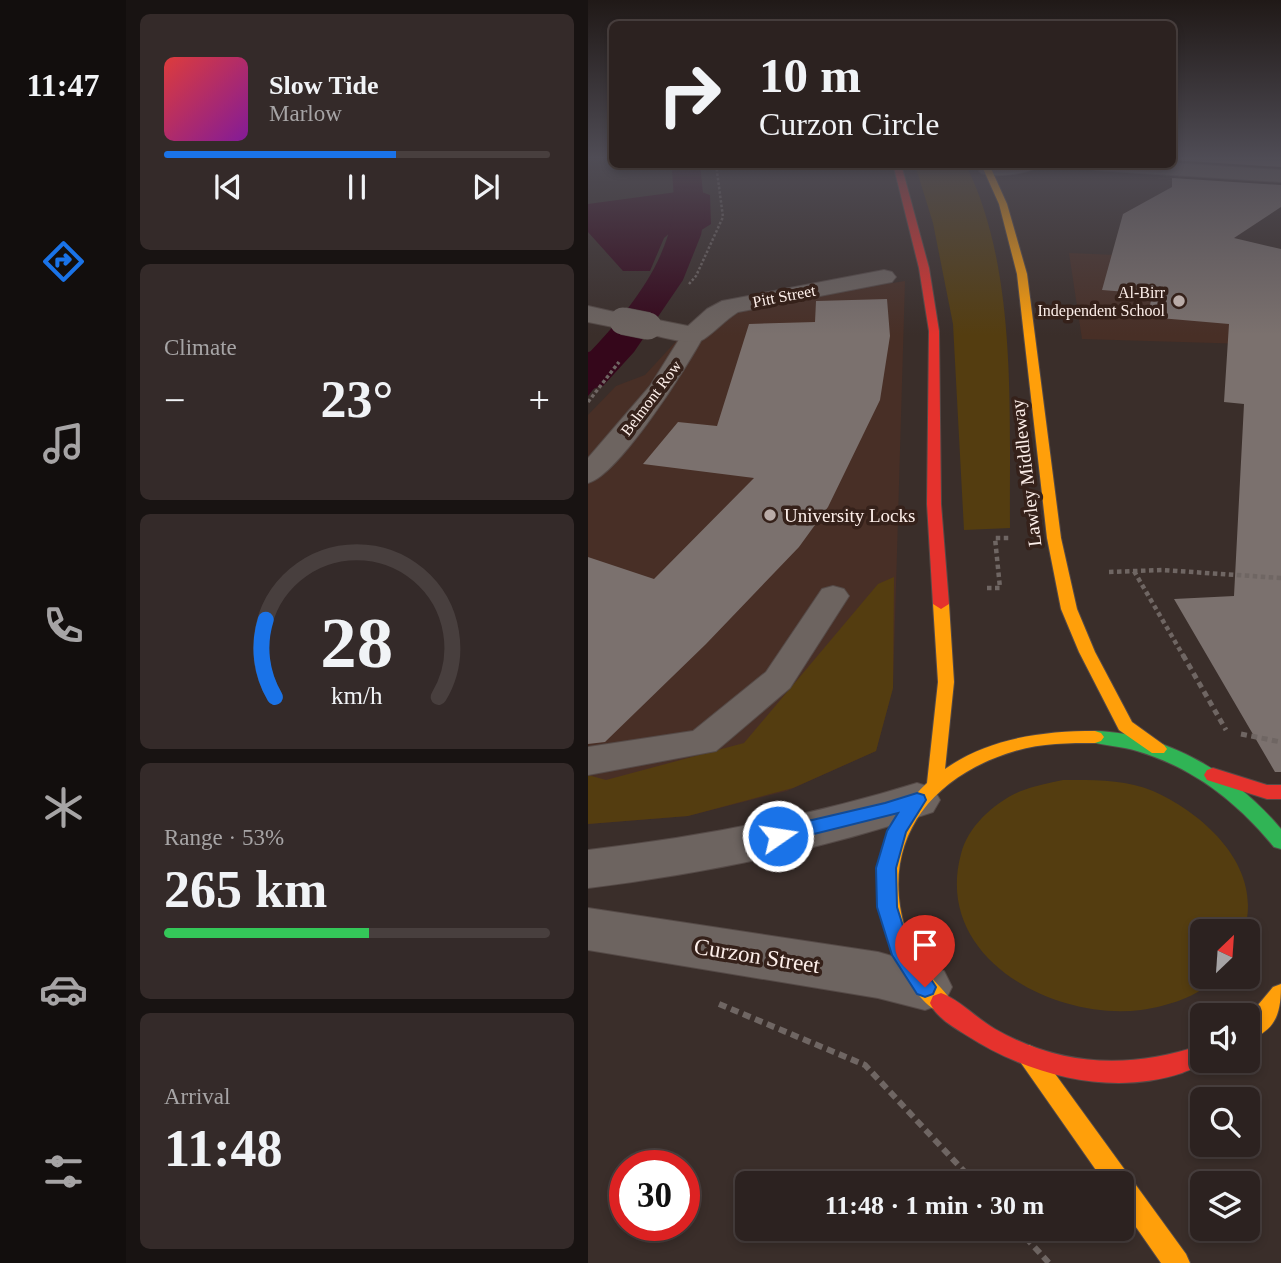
<!DOCTYPE html>
<html lang="en">
<head>
<meta charset="utf-8">
<style>
  :root { --surface:#2c2220; --page:#342a29; --text:#f1f3f6; --muted:#a6a4a5; --line:#483f3e; --accent:#1a73e8 }
  body { margin:0; font-family:"Times New Roman",serif; background:var(--page); color:var(--text); height:100vh; display:flex; flex-direction:column; font-size:26px; white-space:nowrap }
  * { box-sizing:border-box; margin:0 }
  p { font-size:23px; color:var(--muted) }
  .icon { flex:none; width:38px; height:38px; fill:none; stroke:currentColor; stroke-width:2; stroke-linecap:round; stroke-linejoin:round }
  .map { position:relative; flex:1; overflow:hidden }
  .details { display:flex; flex-direction:column; gap:14px; padding:14px; background:#181312; width:462px }
  .details>* { flex:none }
  .top-card { position:absolute; left:21px; top:21px; width:567px; height:147px; border-radius:10px; box-shadow:0 4px 10px #0003,0 0 0 2px var(--line); background:#2c2220; color:var(--text); overflow:hidden }
  .needle { width:46px; rotate:25deg }
  .controls { position:absolute; left:602px; top:919px; display:grid; gap:14px }
  .controls a { display:grid; place-items:center; width:70px; height:70px; border-radius:10px; background:var(--surface); box-shadow:0 4px 10px #0003,0 0 0 2px var(--line); font-size:35px }
  .speed { position:absolute; left:21px; top:1150px; display:flex; gap:14px; font-size:35px; font-weight:700; text-align:center }
  .speed>* { display:grid; place-content:center; width:91px; height:91px; border-radius:50%; background:var(--surface); box-shadow:0 4px 10px #0003,0 0 0 2px var(--line); line-height:1 }
  .speed .limit { border:10px solid #d22; background:#fff; color:#111 }
  .pin { position:absolute; display:grid; place-items:center; width:60px; height:60px; color:#fff; margin:-72px -30px; border-radius:50% 50% 50% 0; rotate:-45deg; box-shadow:0 0 7px #0007 }
  .pin .icon { rotate:45deg }
  .me { position:absolute; width:77px; margin:-38px; rotate:77deg; stroke-linejoin:round; filter:drop-shadow(0 0 5px #0008) }
  .turn { display:flex; align-items:center; gap:24px; height:147px; padding:0 35px; font-size:32px }
  .turn .icon { width:91px; height:91px; stroke-width:2.5 }
  .turn b { display:block; font-size:49px; line-height:60px }
  .big { font-size:52px; font-weight:700; line-height:1.1 }
  .details .widget { flex:1; display:flex; flex-direction:column; justify-content:center; gap:10px; min-width:0; padding:0 24px; border-radius:10px; background:var(--page) }
  .details .dial { align-items:center; gap:0 }
  .dial svg { height:182px; overflow:visible; fill:none; stroke:var(--line); stroke-width:7; stroke-linecap:round; text-anchor:middle }
  .dial text { fill:var(--text); stroke:none }
  .song { display:flex; align-items:center; gap:21px }
  .cover { width:84px; height:84px; border-radius:10px; background:linear-gradient(135deg,hsl(0 70% 55%),hsl(290 70% 35%)) }
  .played { height:7px; border-radius:4px; background:linear-gradient(90deg,var(--accent) 60%,var(--line) 60%) }
  .keys { display:flex; justify-content:space-around; direction:ltr }
  .heat { display:flex; justify-content:space-between; align-items:center; font-size:38px; direction:ltr }
  .charge { height:10px; border-radius:5px; background:linear-gradient(90deg,#34c759 53%,var(--line) 0) }
  .trip { position:absolute; left:147px; top:1171px; width:399px; height:70px; border-radius:10px; background:var(--surface); box-shadow:0 4px 10px #0003,0 0 0 2px var(--line); font-weight:700; line-height:70px; text-align:center }
  main { display:flex; flex:1; min-height:0 }
  .dock { display:flex; flex-direction:column; width:126px; justify-content:space-around; align-items:center; background:#120e0d; color:var(--muted) }
  .dock .icon { width:49px; height:49px }
  .dock .active { color:var(--accent) }
  .dock b { font-size:32px; color:var(--text) }
  .map>svg:first-child { display:block }
  .built { fill:#482f26 }
  .green { fill:#543d10 }
  .water { fill:#35071b }
  .lines { fill:none; stroke-linecap:round; stroke-linejoin:round }
  .canal { fill:#35071b; fill-rule:evenodd }
  .building { fill:#7b716e }
  .lane-casing { stroke:#554a47; stroke-width:2 }
  .street-casing { stroke:#554a47; stroke-width:2 }
  .fast-casing { stroke:#554a47; stroke-width:2 }
  .slow-casing { stroke:#554a47; stroke-width:2 }
  .jam-casing { stroke:#554a47; stroke-width:2 }
  .path-far4 { stroke:#6f6663; stroke-width:2.5; stroke-dasharray:2.5 2; stroke-linecap:butt }
  .path-far3 { stroke:#6f6663; stroke-width:3.5; stroke-dasharray:3.5 2.5; stroke-linecap:butt }
  .path-far2 { stroke:#6f6663; stroke-width:4.5; stroke-dasharray:4.5 3.5; stroke-linecap:butt }
  .path-far1 { stroke:#6f6663; stroke-width:5; stroke-dasharray:6 4.5; stroke-linecap:butt }
  .path { stroke:#6f6663; stroke-width:6; stroke-dasharray:8 5; stroke-linecap:butt }
  .lane { fill:#6d6460; fill-rule:evenodd }
  .street { fill:#6d6460; fill-rule:evenodd }
  .fast { fill:#30b455; fill-rule:evenodd }
  .slow { fill:#ff9f0a; fill-rule:evenodd }
  .jam { fill:#e5322d; fill-rule:evenodd }
  .street-bridge-casing { stroke:#554a47; stroke-width:28; stroke-linecap:butt }
  .street-bridge { stroke:#6d6460; stroke-width:27 }
  .route { fill:#1a73e8; stroke:#114b97; stroke-width:2 }
  .poi-dot { fill:#b9aba7; stroke:#35211a; stroke-width:2.5 }
  .labels { text-anchor:middle; dominant-baseline:central; stroke-width:7; stroke-linejoin:round; paint-order:stroke }
  .far-poi-label { font-size:16px; fill:#fdefea; stroke:#35211a; text-anchor:end }
  .far-street-label { font-size:16px; fill:#fdefea; stroke:#35211a }
  .street-label { font-size:19px; fill:#fdefea; stroke:#35211a }
  .poi-label { font-size:19px; fill:#fdefea; stroke:#35211a; text-anchor:start }
  .near-street-label { font-size:23px; fill:#fdefea; stroke:#35211a }
</style>
</head>
<body>
<main>
<nav class="dock">
<b>11:47</b>
<svg class="icon active" aria-label="directions" viewBox="0 0 24 24"><path d="M12 3l9 9-9 9-9-9zM9 14v-3h6M13 9l2 2-2 2"/></svg>
<svg class="icon" aria-label="music" viewBox="0 0 24 24"><path d="M9 18V5l10-2v13"/><circle cx="6" cy="18" r="3"/><circle cx="16" cy="16" r="3"/></svg>
<svg class="icon" aria-label="phone" viewBox="0 0 24 24"><path d="M5 4h4l2 5-3 2q2 4 5 5l2-3 5 2v4C11 20 4 13 5 4z"/></svg>
<svg class="icon" aria-label="climate" viewBox="0 0 24 24"><path d="M12 3v18M4 7l16 10M4 17L20 7"/></svg>
<svg class="icon" aria-label="car" viewBox="0 0 24 24"><path d="M5 17H2v-5l4-1 3-4h7l3 4 3 1v5h-3M9 17h6M6 11h13"/><circle cx="7" cy="17" r="2"/><circle cx="17" cy="17" r="2"/></svg>
<svg class="icon" aria-label="filters" viewBox="0 0 24 24"><path d="M4 7h16M4 17h16"/><circle cx="9" cy="7" r="2"/><circle cx="15" cy="17" r="2"/></svg>
</nav>
<section class="details">
<div class="widget">
<div class="song"><i class="cover"></i><div><b>Slow Tide</b><p>Marlow</p></div></div>
<div class="played"></div>
<div class="keys"><svg class="icon" aria-label="previous" viewBox="0 0 24 24"><path d="M18 5L8 12l10 7zM5 5v14"/></svg><svg class="icon" aria-label="pause" viewBox="0 0 24 24"><path d="M8 5v14M16 5v14"/></svg><svg class="icon" aria-label="next" viewBox="0 0 24 24"><path d="M6 5l10 7-10 7zM19 5v14"/></svg></div>
</div>
<div class="widget"><p>Climate</p>
<div class="heat"><a>−</a><b class="big">23°</b><a>+</a></div>
</div>
<div class="widget dial"><svg viewBox="0 0 100 80">
<path d="M14 69A42 42 0 1 1 86 69"/>
<path d="M14 69A42 42 0 0 1 10 35" stroke="#1a73e8"/>
<text x="50" y="56" font-size="32" font-weight="700">28</text>
<text x="50" y="72" font-size="11">km/h</text>
</svg></div>
<div class="widget"><p>Range · 53%</p><b class="big">265 km</b><div class="charge"></div></div>
<div class="widget"><p>Arrival</p><b class="big">11:48</b></div>
</section>
<div class="map">
<svg width="693" height="1263" viewBox="0 0 693 1263">
  <rect width="100%" height="100%" fill="#3a2e2a"/>
  <path class="built" d="M 481,253 L 693,262 L 693,345 L 494,339 Z
    M 317,281 L 305,688 L 288,751 L 199,791 L 100,816 L 0,824 L 0,415 L 28,386 L 57,375 L 104,324 L 154,307 Z"/>
  <path class="green" d="M 327,165 L 378,165 C 430,270 421,413 422,528 L 376,530 L 365,324 L 345,223 Z
    M 306,577 L 305,688 L 288,751 L 205,788 L 100,816 L 0,824 L 0,775 L 18,780 L 156,743 L 290,584 Z
    M 475,780 C 505,780 536,779 565,791 C 617,814 676,868 656,931 L 614,931 L 614,976 L 629,977 C 610,997 580,1006 553,1010 C 464,1021 345,957 373,854 C 380,826 407,802 433,791 C 446,786 461,783 475,780 Z"/>
  <path class="water" d="M 93,165 L 103,165 L 105,189 L 122,195 L 123,224 L 104,236 L 64,309 L 53,304 L 65,288 L 91,236 L 83,232 L 76,238 L 62,271 L 35,271 L 0,232 L 0,204 L 89,192 L 92,190 Z
    M 20,348 L 34,354 L 0,396 L 0,352 Z"/>
  <g class="lines">
    <path class="canal" d="M 84,164 L 112,164 L 117,213 L 113,235 L 95,280 L 46,352 L 15,386 L 0,390 L 0,354 C 37,315 77,268 85,213 C 87,197 84,180 84,164 Z"/>
  </g>
  <path class="building" d="M 584,158 L 693,158 L 693,167 L 584,160 Z
    M 584,178 L 693,185 L 693,207 L 646,238 L 693,249 L 693,772 L 687,772 L 586,599 L 646,596 L 656,404 L 636,402 L 641,324 L 560,317 L 564,294 L 514,290 L 535,214 L 584,187 Z
    M 299,299 L 302,336 L 292,400 L 240,507 L 211,547 L 118,644 L 17,742 L 0,744 L 0,557 L 66,579 L 166,478 L 55,464 L 90,422 L 129,426 L 161,324 L 227,322 L 228,301 Z"/>
  <g class="lines">
    <defs>
      <path id="lane" d="M 105,328 L 113,330 L 116,335 C 100,366 30,476 0,483 L 0,458 L 62,386 L 97,330 Z
        M 245,586 L 256,589 L 261,596 L 202,688 L 128,751 L 0,775 L 0,747 L 105,731 L 178,672 L 234,589 Z"/>
      <path id="street" d="M 584,163 L 693,170 L 693,182 L 507,170 L 498,164 Z
        M 405,164 L 455,164 C 447,173 399,180 391,171 L 394,167 Z
        M 296,270 L 304,272 L 308,277 L 304,282 L 150,312 C 137,320 128,331 116,339 C 104,347 65,335 51,331 L 47,326 L 51,321 L 60,318 L 100,326 L 119,309 L 134,301 Z
        M 0,306 L 44,316 L 48,321 L 44,326 L 35,329 L 0,322 Z
        M 329,783 L 345,788 L 352,800 L 345,812 C 237,849 113,874 0,888 L 0,850 C 111,837 223,816 329,783 Z
        M 0,908 L 290,952 L 356,971 L 364,987 L 356,1003 L 337,1010 L 290,998 L 0,950 Z"/>
      <path id="fast" d="M 507,731 C 579,733 648,775 693,829 L 693,849 L 686,847 C 649,802 606,768 549,751 C 533,746 516,746 501,741 L 498,737 L 501,733 Z"/>
      <path id="slow" d="M 393,164 L 401,164 L 419,204 L 439,274 L 473,538 L 489,609 L 507,652 L 544,722 L 576,745 L 579,749 L 576,753 L 564,753 L 531,730 L 491,652 L 473,609 L 459,538 L 429,274 L 411,204 Z
        M 353,599 L 361,604 L 366,682 L 357,769 C 401,738 455,731 507,731 L 513,733 L 516,737 L 513,741 L 507,743 C 481,743 453,743 427,751 C 342,776 290,842 318,932 C 323,948 330,961 341,974 C 348,984 359,992 364,1003 L 361,1010 L 353,1013 C 336,1006 322,985 314,970 C 277,903 283,836 339,783 L 350,682 L 345,604 Z
        M 693,984 C 693,1012 689,1030 660,1040 L 660,1017 L 685,987 Z
        M 441,1045 L 449,1049 L 598,1254 L 602,1263 L 573,1263 L 534,1207 L 534,1183 L 517,1183 L 433,1063 L 430,1056 L 433,1049 Z"/>
      <path id="jam" d="M 305,164 L 313,164 L 341,268 L 351,331 L 353,504 L 361,604 L 353,609 L 345,604 L 339,504 L 341,331 L 331,268 Z
        M 625,768 L 679,785 L 693,785 L 693,799 L 679,799 L 619,780 L 616,775 L 619,770 Z
        M 353,993 C 372,1000 388,1018 407,1029 C 474,1067 542,1069 614,1045 L 614,1060 L 623,1060 C 615,1066 603,1069 594,1073 C 522,1097 440,1075 378,1035 C 365,1027 348,1017 342,1003 L 345,996 Z"/>
    </defs>
    <use href="#lane" class="lane-casing"/>
    <use href="#street" class="street-casing"/>
    <use href="#fast" class="fast-casing"/>
    <use href="#slow" class="slow-casing"/>
    <use href="#jam" class="jam-casing"/>
    <path class="path-far4" d="M 101,284 L 108,276 L 135,217 L 128,164"/>
    <path class="path-far3" d="M 0,402 L 31,362"/>
    <path class="path-far2" d="M 546,571 L 596,657
      M 521,572 L 574,570 L 693,578
      M 399,588 L 412,588 L 407,538 L 422,538"/>
    <path class="path-far1" d="M 595,655 L 638,730
      M 653,734 L 693,742"/>
    <path class="path" d="M 131,1004 L 277,1065 L 387,1183
      M 429,1228 L 461,1263"/>
    <use href="#lane" class="lane"/>
    <use href="#street" class="street"/>
    <use href="#fast" class="fast"/>
    <use href="#slow" class="slow"/>
    <use href="#jam" class="jam"/>
    <defs>
      <path id="street-bridge" d="M 35,321 L 60,326"/>
    </defs>
    <use href="#street-bridge" class="street-bridge-casing"/>
    <use href="#street-bridge" class="street-bridge"/>
  </g>
  <linearGradient id="sky" x2="0" y2="1"><stop stop-color="#201917"/><stop offset="0.47" stop-color="#4f4c55"/><stop offset="1" stop-color="#4f4c55" stop-opacity="0"/></linearGradient>
  <rect width="693" height="335" fill="url(#sky)"/>
  <path class="route" d="M 329,793 L 336,795 L 338,800 L 318,832 L 308,868 L 309,907 L 321,945 L 348,987 L 345,994 L 337,997 L 329,994 L 304,955 L 289,907 L 288,868 L 299,831 L 310,813 L 190,843 L 183,841 L 180,836 L 183,830 L 190,828 L 297,803 Z"/>
  <g class="poi-dot">
    <circle cx="591" cy="301" r="7"/>
    <circle cx="182" cy="515" r="7"/>
  </g>
  <g class="labels">
    <g class="far-poi-label">
      <text x="577" y="292">Al-Birr<tspan x="577" dy="18">Independent School</tspan></text>
    </g>
    <g class="far-street-label">
      <text transform="translate(196 296) rotate(-11)">Pitt Street</text>
      <text transform="translate(63 398) rotate(-53)">Belmont Row</text>
    </g>
    <g class="street-label">
      <text transform="translate(438 473) rotate(-97)">Lawley Middleway</text>
    </g>
    <g class="poi-label">
      <text x="196" y="515">University Locks</text>
    </g>
    <g class="near-street-label">
      <text transform="translate(169 956) rotate(9)">Curzon Street</text>
    </g>
  </g>
</svg>
<div class="controls">
<a><svg class="needle" viewBox="-14 -14 28 28"><path d="M0-13l5 13h-10z" fill="#e53935"/><path d="M0 13l5-13h-10z" fill="#a6a4a5"/></svg></a>
<a><svg class="icon" aria-label="sound" viewBox="0 0 24 24"><path d="M4 9h4l5-4v14l-5-4H4zM17 9q2 3 0 6"/></svg></a>
<a><svg class="icon" aria-label="search" viewBox="0 0 24 24"><circle cx="10" cy="10" r="6"/><path d="M15 15l6 6"/></svg></a>
<a><svg class="icon" aria-label="layers" viewBox="0 0 24 24"><path d="M12 4l9 5-9 5-9-5zM3 14l9 5 9-5"/></svg></a>
</div>
<div class="speed"><div class="limit">30</div></div>
<div class="pin" style="left:337px;top:987px;background:#d93025"><svg class="icon" aria-label="arrive" viewBox="0 0 24 24"><path d="M6 21V4h12l-3 4 3 4H6"/></svg></div>
<svg class="me" style="left:190px;top:836px" viewBox="-20 -20 40 40"><circle r="17" fill="#1a73e8" stroke="#fff" stroke-width="3"/><path d="M0-11L8 9 0 5-8 9z" fill="#fff"/></svg>
<div class="trip">11:48 · 1 min · 30 m</div>
<div class="top-card">
<div class="turn"><svg class="icon" aria-label="right" viewBox="0 0 24 24"><path d="M7 20v-9h11M14 6l5 5-5 5"/></svg><div><b>10 m</b>Curzon Circle</div></div>
</div>
</div>
</main>
</body>
</html>
